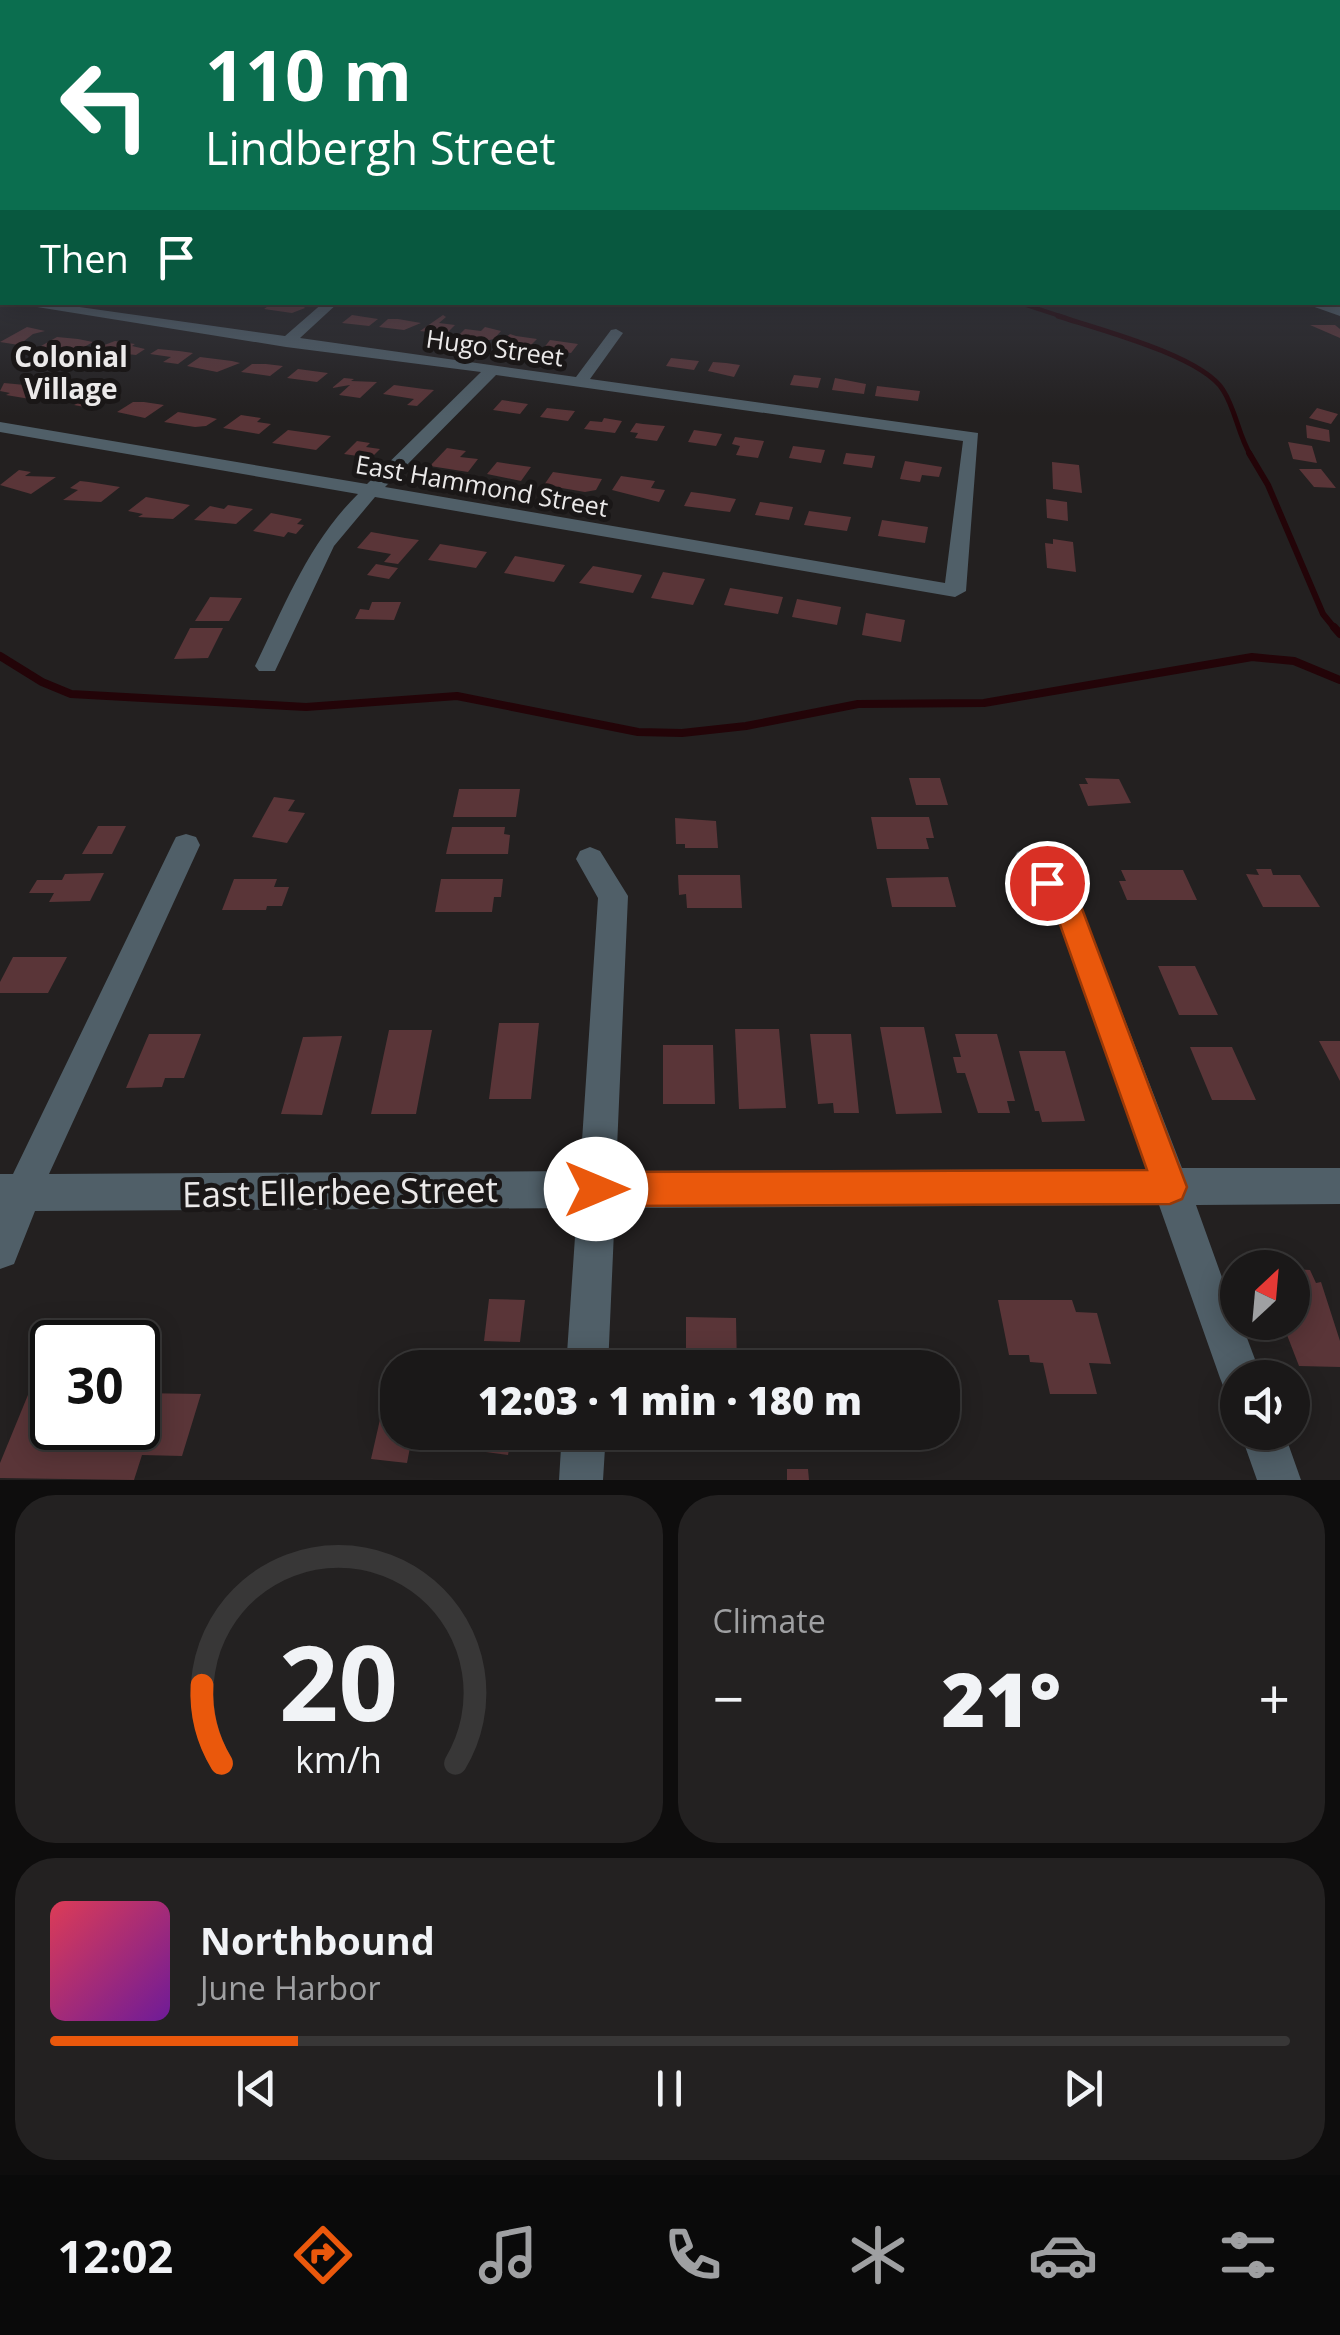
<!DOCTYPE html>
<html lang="en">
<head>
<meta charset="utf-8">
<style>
  :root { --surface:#1a1818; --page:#232121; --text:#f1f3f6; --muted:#9fa0a2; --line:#383737; --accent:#ea580c }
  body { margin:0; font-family:"Open Sans",sans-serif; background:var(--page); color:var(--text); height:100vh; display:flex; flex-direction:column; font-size:38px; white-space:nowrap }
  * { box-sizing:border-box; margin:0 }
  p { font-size:32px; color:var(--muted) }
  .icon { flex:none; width:55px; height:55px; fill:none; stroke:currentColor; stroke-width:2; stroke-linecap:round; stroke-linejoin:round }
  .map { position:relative; height:1480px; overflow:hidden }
  .details { display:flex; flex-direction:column; gap:15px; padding:15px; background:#0e0d0d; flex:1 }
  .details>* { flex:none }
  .banner { position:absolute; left:0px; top:0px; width:1340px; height:305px; box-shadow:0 5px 25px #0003,0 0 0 2px var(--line); background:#0b6e4f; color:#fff; overflow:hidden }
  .needle { width:65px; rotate:26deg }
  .buttons { position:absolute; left:1220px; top:1250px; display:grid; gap:20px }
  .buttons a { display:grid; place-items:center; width:90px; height:90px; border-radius:50%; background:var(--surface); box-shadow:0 5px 25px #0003,0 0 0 2px var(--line); font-size:50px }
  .speed { position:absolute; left:30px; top:1320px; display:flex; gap:20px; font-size:50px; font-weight:700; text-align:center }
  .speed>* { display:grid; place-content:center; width:130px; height:130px; border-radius:50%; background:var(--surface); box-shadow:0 5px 25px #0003,0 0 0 2px var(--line); line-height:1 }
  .speed .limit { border:5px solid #111; border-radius:15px; background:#fff; color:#111 }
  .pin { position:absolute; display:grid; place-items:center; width:85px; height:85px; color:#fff; margin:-42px; border:5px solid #fff; border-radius:50%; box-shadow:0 2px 10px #0007 }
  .me { position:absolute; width:110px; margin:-55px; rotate:90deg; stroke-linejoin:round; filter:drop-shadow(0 0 8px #0008) }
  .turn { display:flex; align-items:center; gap:35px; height:210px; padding:0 40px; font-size:45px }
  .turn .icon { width:130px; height:130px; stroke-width:2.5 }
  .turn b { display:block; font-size:70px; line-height:85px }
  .then { display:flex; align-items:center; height:95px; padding:0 40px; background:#0003; gap:20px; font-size:38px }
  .big { font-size:75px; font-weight:800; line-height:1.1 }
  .details .tile { flex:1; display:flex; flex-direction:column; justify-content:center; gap:15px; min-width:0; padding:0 35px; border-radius:40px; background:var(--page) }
  .details .dial { align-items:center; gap:0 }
  .dial svg { height:260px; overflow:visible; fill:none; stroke:var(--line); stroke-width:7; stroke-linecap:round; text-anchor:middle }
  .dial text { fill:var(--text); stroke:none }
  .song { display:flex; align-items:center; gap:30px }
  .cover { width:120px; height:120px; border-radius:15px; background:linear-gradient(135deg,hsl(350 70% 55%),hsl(280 70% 35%)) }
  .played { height:10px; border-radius:5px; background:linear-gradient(90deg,var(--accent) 20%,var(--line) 20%) }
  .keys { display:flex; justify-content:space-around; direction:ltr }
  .heat { display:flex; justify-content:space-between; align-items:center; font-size:55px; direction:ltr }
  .details .tiles { flex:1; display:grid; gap:15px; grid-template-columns:1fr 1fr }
  .tile:last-child { grid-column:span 2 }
  .trip { position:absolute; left:380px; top:1350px; width:580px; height:100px; border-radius:40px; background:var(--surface); box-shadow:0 5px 25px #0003,0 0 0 2px var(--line); font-weight:800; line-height:100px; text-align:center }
  .tabs { display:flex; height:160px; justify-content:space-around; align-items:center; background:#0a0a0a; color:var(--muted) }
  .tabs .icon { width:70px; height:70px }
  .tabs .on { color:var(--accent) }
  .tabs b { font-size:45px; color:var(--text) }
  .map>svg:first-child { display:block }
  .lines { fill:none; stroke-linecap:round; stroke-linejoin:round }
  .stream-far3 { stroke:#230408; stroke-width:4 }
  .stream-far2 { stroke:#230408; stroke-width:5 }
  .stream-far1 { stroke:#230408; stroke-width:6 }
  .stream { stroke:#230408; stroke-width:8 }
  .building { fill:#5a3538 }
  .street { fill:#505f68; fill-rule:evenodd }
  .route { fill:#ea580c; stroke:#983908; stroke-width:2.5 }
  .labels { text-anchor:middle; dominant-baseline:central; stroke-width:10; stroke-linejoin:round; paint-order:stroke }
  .far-street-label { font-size:25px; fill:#ebe9e9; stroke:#1a1717 }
  .far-neighbourhood-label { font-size:28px; font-weight:bold; fill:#ebe9e9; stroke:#1a1717 }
  .near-street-label { font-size:35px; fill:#ebe9e9; stroke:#1a1717 }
</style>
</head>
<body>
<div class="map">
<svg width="1340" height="1480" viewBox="0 0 1340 1480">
  <rect width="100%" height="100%" fill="#232020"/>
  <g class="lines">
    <path class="stream-far3" d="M 1017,302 L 1066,318"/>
    <path class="stream-far2" d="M 1058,316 C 1098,329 1202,356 1223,390 C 1236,410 1238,435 1251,456"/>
    <path class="stream-far1" d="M 1249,453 L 1268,485 L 1323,614 L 1336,630"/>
    <path class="stream" d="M 1334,627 L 1340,634
      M 0,656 L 42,682 L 71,694 L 306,707 L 457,696 L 638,732 L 682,733 L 746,726 L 858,704 L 984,703 L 1252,657 L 1294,661 L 1340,680"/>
  </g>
  <path class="building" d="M 274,302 L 303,306 L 305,308 L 292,313 L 264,309 Z
    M 352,315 L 378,319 L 369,326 L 342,323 Z
    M 443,315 L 446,317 L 439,323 L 455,325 L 446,334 L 420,331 Z
    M 388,319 L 398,319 L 421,323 L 404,330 L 379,327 Z
    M 1310,325 L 1335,325 L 1340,329 L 1340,338 Z
    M 27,327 L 45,331 L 33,334 L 19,345 L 0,342 Z
    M 485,327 L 501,331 L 494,339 L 485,341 L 457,337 L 465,329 L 481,331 Z
    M 510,334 L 516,336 L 537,339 L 529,347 L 498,344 Z
    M 57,337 L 78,339 L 93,342 L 77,351 L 62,352 L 41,346 Z
    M 550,340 L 578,344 L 571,353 L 543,349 Z
    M 115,341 L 135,344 L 132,346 L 145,349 L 136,355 L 91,350 Z
    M 158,349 L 179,351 L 193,353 L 178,364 L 163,362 L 171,357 L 150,354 Z
    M 200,357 L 232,361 L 240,363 L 217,372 L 187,366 Z
    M 671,358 L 699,361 L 694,370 L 666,366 Z
    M 713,362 L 726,363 L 740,365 L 734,377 L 708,371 Z
    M 252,364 L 266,364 L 283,366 L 270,376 L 241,372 Z
    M 298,369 L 328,373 L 317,382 L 287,378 Z
    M 794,375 L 821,378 L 818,388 L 790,385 Z
    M 344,378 L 354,379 L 351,381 L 377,382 L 360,398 L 339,395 L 350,385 L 332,388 Z
    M 835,378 L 866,384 L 864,394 L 832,390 Z
    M 4,383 L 25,385 L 55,390 L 36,400 L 6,395 L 10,393 L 0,391 Z
    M 394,385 L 424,389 L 434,390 L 417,406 L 407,405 L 414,399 L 383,394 Z
    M 877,386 L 920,391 L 918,401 L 875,396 Z
    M 103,391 L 116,393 L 95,409 L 74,405 Z
    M 502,400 L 528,404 L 520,414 L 493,410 Z
    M 133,402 L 144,402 L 164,405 L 145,418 L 117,412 Z
    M 547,408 L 575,411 L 568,421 L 540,417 Z
    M 1317,408 L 1338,414 L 1331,424 L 1309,418 Z
    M 178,412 L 209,417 L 217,419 L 206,426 L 195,427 L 164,422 Z
    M 241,415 L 261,418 L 257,422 L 271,424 L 259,434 L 223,428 Z
    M 604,418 L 622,421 L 615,433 L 584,429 L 590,421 L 602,422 Z
    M 636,423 L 643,424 L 665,426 L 657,441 L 635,438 L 638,433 L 630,432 Z
    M 1306,425 L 1329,430 L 1330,442 L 1307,438 Z
    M 288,430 L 331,436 L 316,450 L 272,443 Z
    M 694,430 L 722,434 L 716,446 L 688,442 Z
    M 735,437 L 764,441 L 758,458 L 736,455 L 740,446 L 732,444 Z
    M 357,441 L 370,443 L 366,447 L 380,449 L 371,458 L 344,454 Z
    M 1288,442 L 1312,446 L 1317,463 L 1293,459 Z
    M 793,446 L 825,450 L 821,463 L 789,458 Z
    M 447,448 L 466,451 L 460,457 L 478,459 L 468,472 L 430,466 Z
    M 846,453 L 875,456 L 872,468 L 843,464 Z
    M 905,461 L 942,467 L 939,477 L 922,475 L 920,482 L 900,479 Z
    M 497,462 L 517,465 L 531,467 L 521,481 L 487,474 Z
    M 1052,462 L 1079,465 L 1082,493 L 1053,489 Z
    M 1299,469 L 1321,469 L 1336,488 L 1314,487 Z
    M 19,470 L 31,472 L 25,476 L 56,477 L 31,494 L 0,485 Z
    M 553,472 L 594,478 L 602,479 L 596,490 L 585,492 L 544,485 Z
    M 621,476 L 655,481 L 651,488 L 665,490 L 659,502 L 612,490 Z
    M 80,481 L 89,482 L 120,487 L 101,502 L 63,500 L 78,490 L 70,488 Z
    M 691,492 L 706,494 L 736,499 L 730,512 L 684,506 Z
    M 146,497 L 190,505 L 173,519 L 138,517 L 143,514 L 128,511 Z
    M 1046,499 L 1067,502 L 1068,521 L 1047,518 Z
    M 760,502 L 793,507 L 789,520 L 755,515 Z
    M 228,505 L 253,509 L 236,524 L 194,520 L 210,506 L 224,509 Z
    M 809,511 L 851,517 L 847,531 L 804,525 Z
    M 271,513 L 302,519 L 297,524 L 304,525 L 296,534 L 288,532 L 284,537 L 253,531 Z
    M 882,520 L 928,527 L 925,543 L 878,536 Z
    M 371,532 L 405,538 L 419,540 L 398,564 L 384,562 L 391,554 L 357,548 Z
    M 1053,539 L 1073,542 L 1076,572 L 1047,568 L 1045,543 L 1053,544 Z
    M 440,544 L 487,552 L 476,568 L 428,560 Z
    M 515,556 L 565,565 L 554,582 L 504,573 Z
    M 376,564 L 398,568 L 389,579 L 367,575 Z
    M 593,566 L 642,575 L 633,593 L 579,583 Z
    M 663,572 L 705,579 L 693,605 L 651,598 Z
    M 730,588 L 783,597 L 778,614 L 724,605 Z
    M 210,597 L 242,598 L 229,621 L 195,621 Z
    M 797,599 L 841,607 L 837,625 L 792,617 Z
    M 372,602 L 401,602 L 394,620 L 355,619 L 360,609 L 369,610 Z
    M 866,613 L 905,620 L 901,642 L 862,635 Z
    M 190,628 L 223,628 L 208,658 L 174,659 Z
    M 909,778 L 940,778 L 948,805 L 916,805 Z
    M 1085,778 L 1119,779 L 1131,803 L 1088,806 L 1079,784 L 1088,784 Z
    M 459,789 L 520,789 L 516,817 L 453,817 Z
    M 274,797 L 295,800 L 288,811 L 305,813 L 287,843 L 252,837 Z
    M 871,817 L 929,817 L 934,838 L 926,838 L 929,849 L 877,849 Z
    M 675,818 L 716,821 L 718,848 L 685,848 L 685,844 L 676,844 Z
    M 98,826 L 126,826 L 112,854 L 82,854 Z
    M 452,827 L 505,827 L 504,834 L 510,835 L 508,854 L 446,854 Z
    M 1256,869 L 1271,869 L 1273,875 L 1300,875 L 1320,907 L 1263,907 L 1246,874 L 1259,875 Z
    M 1121,870 L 1183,870 L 1197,900 L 1127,900 L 1119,881 L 1126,881 Z
    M 104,873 L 90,901 L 49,902 L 54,893 L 29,893 L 37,880 L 62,880 L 65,874 Z
    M 678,875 L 740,875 L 742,908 L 687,908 L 686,894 L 679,895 Z
    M 948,877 L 956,907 L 892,907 L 886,878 Z
    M 234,879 L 277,879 L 274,887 L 289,887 L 282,906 L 267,906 L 266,910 L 222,910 Z
    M 441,879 L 503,879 L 501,897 L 494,897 L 492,912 L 435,912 Z
    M 13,957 L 67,957 L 48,993 L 0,993 L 0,982 Z
    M 1158,966 L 1195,966 L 1218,1015 L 1179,1015 Z
    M 499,1023 L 539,1023 L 531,1099 L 489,1099 Z
    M 880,1027 L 924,1027 L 942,1113 L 896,1114 Z
    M 735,1029 L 779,1029 L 786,1108 L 739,1109 Z
    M 389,1030 L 432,1030 L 416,1114 L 371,1114 Z
    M 149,1034 L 201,1034 L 184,1078 L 165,1078 L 162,1087 L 126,1088 Z
    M 810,1034 L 851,1034 L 859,1113 L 834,1113 L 833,1103 L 818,1104 Z
    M 955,1034 L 997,1034 L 1015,1101 L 1007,1101 L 1010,1113 L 978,1113 L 965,1073 L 957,1073 L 953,1057 L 961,1057 Z
    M 342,1036 L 322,1115 L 281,1114 L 303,1037 Z
    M 1319,1041 L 1340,1041 L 1340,1081 Z
    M 663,1045 L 713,1045 L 715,1104 L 663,1104 Z
    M 1190,1047 L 1232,1047 L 1256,1100 L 1212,1100 Z
    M 1019,1051 L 1065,1051 L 1085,1121 L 1042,1122 L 1039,1111 L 1035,1111 Z
    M 1292,1269 L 1310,1270 L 1316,1283 L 1321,1282 L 1340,1341 L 1340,1367 L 1299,1366 L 1282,1322 L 1292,1322 Z
    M 489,1299 L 525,1300 L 520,1342 L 484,1341 Z
    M 998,1300 L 1072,1300 L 1076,1312 L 1097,1313 L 1111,1364 L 1089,1363 L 1097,1394 L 1050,1394 L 1043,1363 L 1030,1362 L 1029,1355 L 1009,1355 Z
    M 686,1317 L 736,1318 L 737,1368 L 686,1368 Z
    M 389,1380 L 398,1381 L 398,1432 L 413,1432 L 407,1463 L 371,1459 Z
    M 30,1390 L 52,1391 L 52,1428 L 138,1428 L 138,1393 L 201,1394 L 182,1456 L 142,1455 L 134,1480 L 0,1478 L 0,1463 Z
    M 475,1432 L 512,1432 L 508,1455 L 471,1450 Z
    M 787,1469 L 808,1469 L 809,1480 L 787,1480 Z"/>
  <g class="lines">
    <path class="street" d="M 1340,258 L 1340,267 L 1338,268 L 1338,259 Z
      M 6,302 L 44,302 L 285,336 L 324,302 L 339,302 L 300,338 L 576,377 L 611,330 L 616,329 L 623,333 L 590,379 L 978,433 L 966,591 L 955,597 L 375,497 L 334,546 L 275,671 L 259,671 L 255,666 C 285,605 309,542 358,494 L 0,432 L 0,422 L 367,484 L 481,372 L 286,347 ZM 496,375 L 963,441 L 945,583 L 385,487 Z
      M 1308,302 L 1340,307 L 1340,316 L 1309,305 Z
      M 186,834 L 196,837 L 200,845 L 49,1174 L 580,1171 L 598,898 L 576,859 L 580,851 L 590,847 L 600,851 L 628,896 L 616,1171 L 1146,1169 L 1056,914 L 1013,860 L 1017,852 L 1027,848 L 1037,852 L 1078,898 L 1182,1168 L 1340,1168 L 1340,1204 L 1196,1205 L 1238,1322 L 1241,1322 L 1262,1378 L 1238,1378 L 1238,1398 L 1226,1393 L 1220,1378 L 1159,1205 L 615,1208 L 608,1368 L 566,1368 L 577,1208 L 35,1211 L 14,1264 L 0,1269 L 0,1174 L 13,1174 L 172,845 L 176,837 Z
      M 562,1432 L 606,1432 L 603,1480 L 559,1480 Z
      M 1240,1432 L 1284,1432 L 1301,1480 L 1257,1480 Z"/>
  </g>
  <linearGradient id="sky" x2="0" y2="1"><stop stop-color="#131212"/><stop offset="0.5" stop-color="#3f424e"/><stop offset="1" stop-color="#3f424e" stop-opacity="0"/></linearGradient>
  <rect width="1340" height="416" fill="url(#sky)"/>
  <path class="route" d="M 1047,872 L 1057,875 L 1081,906 L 1187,1187 L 1182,1199 L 1170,1204 L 596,1206 L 584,1201 L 579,1189 L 584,1177 L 596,1172 L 1147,1170 L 1056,913 L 1034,883 L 1038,875 Z"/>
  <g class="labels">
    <g class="far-street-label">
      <text transform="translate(495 347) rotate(8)">Hugo Street</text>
      <text transform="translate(482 485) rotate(10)">East Hammond Street</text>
    </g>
    <g class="far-neighbourhood-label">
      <text x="71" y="356">Colonial<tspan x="71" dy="32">Village</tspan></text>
    </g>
    <g class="near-street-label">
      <text transform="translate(340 1191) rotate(-1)">East Ellerbee Street</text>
    </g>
  </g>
</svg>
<div class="buttons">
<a><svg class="needle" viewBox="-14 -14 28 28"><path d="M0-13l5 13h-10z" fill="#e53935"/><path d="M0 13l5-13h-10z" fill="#9fa0a2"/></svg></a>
<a><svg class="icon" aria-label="sound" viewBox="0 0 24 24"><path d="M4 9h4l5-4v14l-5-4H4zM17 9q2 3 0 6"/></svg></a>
</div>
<div class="speed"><div class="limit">30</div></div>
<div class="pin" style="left:1047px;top:883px;background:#d93025"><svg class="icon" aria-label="arrive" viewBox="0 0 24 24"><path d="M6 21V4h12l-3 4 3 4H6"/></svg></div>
<svg class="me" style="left:596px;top:1189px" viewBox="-20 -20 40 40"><circle r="19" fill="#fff"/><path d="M0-13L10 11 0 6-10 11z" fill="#ea580c"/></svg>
<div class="trip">12:03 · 1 min · 180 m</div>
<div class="banner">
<div class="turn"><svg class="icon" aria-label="left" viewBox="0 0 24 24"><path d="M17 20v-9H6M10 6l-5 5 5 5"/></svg><div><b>110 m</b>Lindbergh Street</div></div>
<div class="then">Then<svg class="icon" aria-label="arrive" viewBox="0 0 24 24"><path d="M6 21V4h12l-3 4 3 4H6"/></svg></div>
</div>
</div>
<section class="details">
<div class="tiles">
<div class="tile dial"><svg viewBox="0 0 100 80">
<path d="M14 69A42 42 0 1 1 86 69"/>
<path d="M14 69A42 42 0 0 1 8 45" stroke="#ea580c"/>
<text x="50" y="56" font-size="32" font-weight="700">20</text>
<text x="50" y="72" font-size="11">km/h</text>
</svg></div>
<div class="tile"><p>Climate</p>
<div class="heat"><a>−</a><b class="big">21°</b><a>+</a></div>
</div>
<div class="tile">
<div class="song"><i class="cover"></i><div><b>Northbound</b><p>June Harbor</p></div></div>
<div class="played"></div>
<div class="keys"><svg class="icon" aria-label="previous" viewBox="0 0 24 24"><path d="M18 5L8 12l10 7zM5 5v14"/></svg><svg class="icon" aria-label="pause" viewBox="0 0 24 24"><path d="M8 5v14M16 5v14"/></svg><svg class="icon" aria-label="next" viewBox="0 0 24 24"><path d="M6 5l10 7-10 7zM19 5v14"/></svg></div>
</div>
</div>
</section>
<nav class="tabs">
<b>12:02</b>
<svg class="icon on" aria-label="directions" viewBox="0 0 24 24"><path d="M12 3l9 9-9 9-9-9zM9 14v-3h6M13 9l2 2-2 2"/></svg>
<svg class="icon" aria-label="music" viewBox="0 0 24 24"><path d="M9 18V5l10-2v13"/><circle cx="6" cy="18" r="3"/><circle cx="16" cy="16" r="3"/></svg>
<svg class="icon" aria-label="phone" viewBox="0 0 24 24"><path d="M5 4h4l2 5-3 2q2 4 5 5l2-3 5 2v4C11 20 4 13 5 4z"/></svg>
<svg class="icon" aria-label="climate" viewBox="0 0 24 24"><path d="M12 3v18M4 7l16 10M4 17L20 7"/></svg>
<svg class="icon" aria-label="car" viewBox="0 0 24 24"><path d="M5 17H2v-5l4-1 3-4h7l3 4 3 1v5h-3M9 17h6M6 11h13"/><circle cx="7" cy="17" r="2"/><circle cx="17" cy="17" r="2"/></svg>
<svg class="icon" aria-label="filters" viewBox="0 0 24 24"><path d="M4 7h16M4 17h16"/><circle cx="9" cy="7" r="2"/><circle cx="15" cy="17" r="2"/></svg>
</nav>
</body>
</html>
